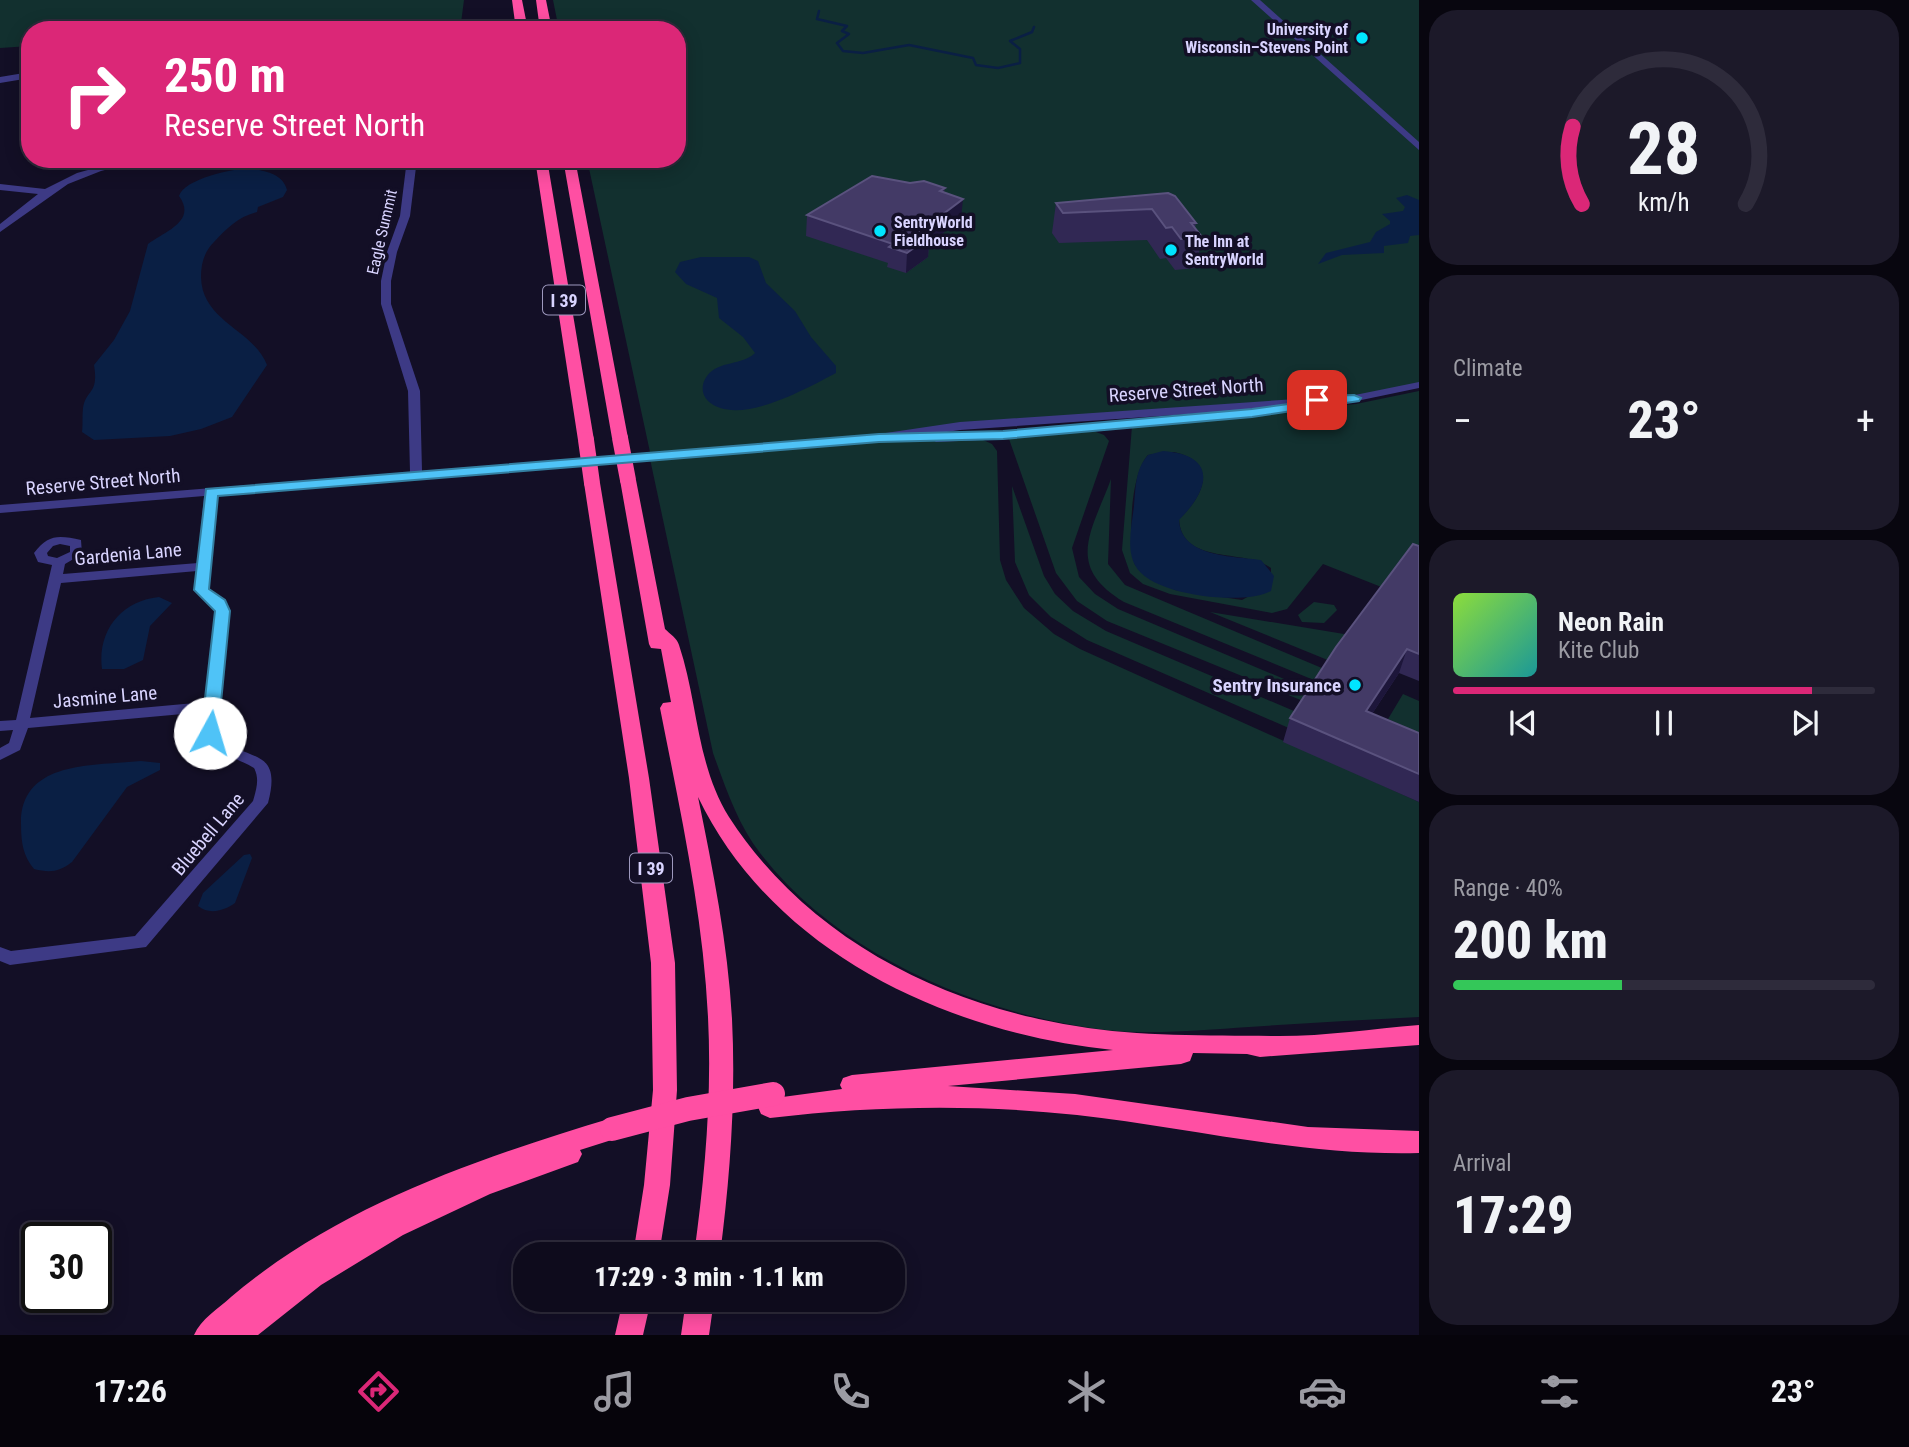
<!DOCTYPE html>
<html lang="en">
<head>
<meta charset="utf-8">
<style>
  :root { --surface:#0e0b1c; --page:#1c1929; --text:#f1f3f6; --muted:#9b9ba3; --line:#2e2b3b; --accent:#db2777 }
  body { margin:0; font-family:"Roboto Condensed",sans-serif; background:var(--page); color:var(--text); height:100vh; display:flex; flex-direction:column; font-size:26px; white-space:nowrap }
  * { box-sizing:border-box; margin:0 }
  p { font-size:23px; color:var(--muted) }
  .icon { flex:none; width:38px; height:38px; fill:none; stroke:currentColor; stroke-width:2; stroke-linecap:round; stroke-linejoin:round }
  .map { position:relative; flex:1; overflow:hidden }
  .drawer { display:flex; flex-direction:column; gap:10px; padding:10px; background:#08060f; width:490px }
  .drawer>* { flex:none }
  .hud { position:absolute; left:21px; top:21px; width:665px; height:147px; border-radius:28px; box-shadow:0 4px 18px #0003,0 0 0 2px var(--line); background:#db2777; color:#fff; overflow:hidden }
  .speed { position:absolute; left:21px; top:1222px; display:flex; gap:14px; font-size:35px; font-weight:700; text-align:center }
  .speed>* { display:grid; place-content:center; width:91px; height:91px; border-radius:50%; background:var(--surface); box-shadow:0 4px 18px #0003,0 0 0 2px var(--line); line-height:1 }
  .speed .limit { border:4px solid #111; border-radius:10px; background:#fff; color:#111 }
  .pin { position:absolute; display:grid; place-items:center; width:60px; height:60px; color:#fff; margin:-30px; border-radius:14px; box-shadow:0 4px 10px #0006 }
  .me { position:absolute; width:77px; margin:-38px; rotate:6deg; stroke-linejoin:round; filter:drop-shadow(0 0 5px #0008) }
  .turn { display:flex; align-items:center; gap:24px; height:147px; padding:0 28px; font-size:32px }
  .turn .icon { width:91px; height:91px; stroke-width:2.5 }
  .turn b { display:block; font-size:49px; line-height:60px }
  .big { font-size:52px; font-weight:800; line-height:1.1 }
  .drawer .tile { flex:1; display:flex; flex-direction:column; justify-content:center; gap:10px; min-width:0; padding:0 24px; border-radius:28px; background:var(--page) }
  .drawer .dial { align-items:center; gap:0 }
  .dial svg { height:182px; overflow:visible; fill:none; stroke:var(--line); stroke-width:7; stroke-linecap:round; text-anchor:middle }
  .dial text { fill:var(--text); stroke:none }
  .song { display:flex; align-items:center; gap:21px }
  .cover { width:84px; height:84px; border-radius:10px; background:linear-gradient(135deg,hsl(90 70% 55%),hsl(180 70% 35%)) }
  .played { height:7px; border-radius:4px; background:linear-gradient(90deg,var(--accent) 85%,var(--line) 85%) }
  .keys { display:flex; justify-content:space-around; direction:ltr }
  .heat { display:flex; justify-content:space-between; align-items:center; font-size:38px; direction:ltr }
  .charge { height:10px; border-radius:5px; background:linear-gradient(90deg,#34c759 40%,var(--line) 0) }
  .trip { position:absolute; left:513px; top:1242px; width:392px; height:70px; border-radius:28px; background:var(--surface); box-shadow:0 4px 18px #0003,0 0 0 2px var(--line); font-weight:800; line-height:70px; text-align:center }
  .dock { display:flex; height:112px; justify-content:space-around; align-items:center; background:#06040b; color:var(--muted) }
  .dock .icon { width:49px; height:49px }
  .dock .selected { color:var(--accent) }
  .dock b { font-size:32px; color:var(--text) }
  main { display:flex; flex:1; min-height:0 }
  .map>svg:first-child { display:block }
  .green { fill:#12302f; fill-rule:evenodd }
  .water { fill:#0a1f44 }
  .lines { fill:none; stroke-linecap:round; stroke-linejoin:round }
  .stream { stroke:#0a1f44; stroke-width:2.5 }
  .minor { fill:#3d3a85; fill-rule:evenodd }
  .highway { fill:#ff4fa3; fill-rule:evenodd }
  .highway-bridge-far1 { stroke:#ff4fa3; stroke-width:16 }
  .highway-bridge { stroke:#ff4fa3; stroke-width:24 }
  .wall { fill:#312854 }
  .shaded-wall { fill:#1d163a }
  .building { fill:#433a66; stroke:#5a527e; stroke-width:2 }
  .route { fill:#4fc3f7; stroke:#337fa1; stroke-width:2 }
  .poi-dot { fill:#00e5ff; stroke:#130f26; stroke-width:2.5 }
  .labels { text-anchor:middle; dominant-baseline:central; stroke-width:7; stroke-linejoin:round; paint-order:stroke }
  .far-poi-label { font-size:16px; font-weight:bold; fill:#d9d4ff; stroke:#130f26; text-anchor:start }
  .far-street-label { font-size:16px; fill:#d9d4ff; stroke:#130f26 }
  .shield { fill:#130f26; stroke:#9e99be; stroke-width:2 }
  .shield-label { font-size:18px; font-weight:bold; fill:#d9d4ff }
  .street-label { font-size:19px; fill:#d9d4ff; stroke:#130f26 }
  .poi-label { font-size:19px; font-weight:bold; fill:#d9d4ff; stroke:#130f26; text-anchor:end }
</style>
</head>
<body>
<main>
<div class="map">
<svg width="1419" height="1335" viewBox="0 0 1419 1335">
  <rect width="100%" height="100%" fill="#130f26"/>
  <path class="green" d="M 0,0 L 464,0 L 461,23 L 336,30 L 30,30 L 30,46 L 0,48 Z
    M 553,0 L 1419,0 L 1419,385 L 1386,393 C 1140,413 895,437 650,452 L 587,159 L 677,159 L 677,30 L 559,30 Z
    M 1419,391 L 1419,572 L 1389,590 L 1323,564 L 1287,609 L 1272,613 L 1170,594 L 1143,584 L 1130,573 L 1122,550 L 1132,426 L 1356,404 ZM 1174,452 C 1219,462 1204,496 1179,519 C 1181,566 1246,548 1271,568 L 1271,584 L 1242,600 L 1222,597 L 1175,590 L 1135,565 C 1128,539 1130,475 1148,455 Z
    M 1088,429 L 1104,435 L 1109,441 L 1072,548 L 1079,577 L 1095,594 L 1118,609 L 1315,692 L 1308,703 L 1107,621 L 1077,601 L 1056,573 L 1008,436 Z
    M 981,439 L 992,444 L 997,451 L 1000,560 L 1006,580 L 1024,608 L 1054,634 L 1080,649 L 1419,802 L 1419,1017 C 1362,1020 1306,1023 1249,1027 C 1203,1030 1153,1035 1106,1030 C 980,1014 840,957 760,853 C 738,825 725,786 713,753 L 650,459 L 863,442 Z
    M 1111,479 L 1108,564 L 1125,585 L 1329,671 L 1321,683 L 1124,602 C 1064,566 1092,531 1111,479 Z
    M 1012,486 L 1044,576 L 1055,594 L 1073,611 L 1106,631 L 1301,714 L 1291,729 L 1087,640 L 1051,617 L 1029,595 L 1015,562 Z
    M 1314,602 L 1334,605 L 1337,610 L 1324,623 L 1302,622 L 1298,615 Z
    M 1210,612 L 1356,636 L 1335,663 Z
    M 1403,694 L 1419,701 L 1419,733 L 1388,719 Z"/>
  <path class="water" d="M 249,168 C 264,171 283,173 287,190 L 283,197 L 258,207 L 257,212 C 238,217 227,228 214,242 C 204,252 201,264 201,277 C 202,322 253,329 267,365 L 232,417 L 201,429 L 170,436 L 94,440 L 82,432 C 83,425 82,416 83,408 C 86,389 99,395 94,365 L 114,340 L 130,311 L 148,244 C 166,231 197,221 179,196 C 184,179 232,169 249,168 Z
    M 1407,195 L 1419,200 L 1419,235 L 1410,236 L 1408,243 L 1384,246 L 1384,253 L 1342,255 L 1318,264 L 1326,253 L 1370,242 L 1376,232 L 1390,224 L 1390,221 L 1382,214 L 1403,211 L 1405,207 L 1396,198 Z
    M 701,257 L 749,257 L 758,261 L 766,283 L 795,311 L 811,337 L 836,366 L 836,373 C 807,388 738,428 708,401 C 701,394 701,384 707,376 C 719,360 742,366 755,353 L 743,337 L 719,318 L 717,298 L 686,284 L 675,272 L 680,262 Z
    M 1163,451 C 1218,455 1210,489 1179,520 C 1181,558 1234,556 1261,560 L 1274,576 L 1271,591 C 1244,606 1150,596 1135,565 C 1126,548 1132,524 1134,506 C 1136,486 1135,470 1148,455 Z
    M 159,597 L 172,603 L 150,626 L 143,660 L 124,669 L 102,669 C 97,631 121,601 159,597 Z
    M 141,761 L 160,763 L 160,770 L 127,787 L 72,862 C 59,872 50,873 34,869 C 23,856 21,842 21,824 C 20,759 97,766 141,761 Z
    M 250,854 L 252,858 L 235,903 C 224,911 209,915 198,906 L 203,893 L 244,855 Z"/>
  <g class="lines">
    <path class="stream" d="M 819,11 L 817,19 L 847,26 L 842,31 L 849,34 L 837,43 L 843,51 L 863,53 L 909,45 L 973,58 L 976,65 L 998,68 L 1020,63 L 1020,49 L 1010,41 L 1032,32 L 1034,27"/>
    <path class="minor" d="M 1251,0 L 1260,0 L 1419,142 L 1419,150 Z
      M 30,72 L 30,78 L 0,83 L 0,77 Z
      M 128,159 L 147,159 L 101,171 L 68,184 L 0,232 L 0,224 L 38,194 L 0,190 L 0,184 L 45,189 L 77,173 Z
      M 407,159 L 417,159 L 410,216 L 397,252 L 391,281 L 391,304 L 420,391 L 422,471 L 879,434 L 960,422 L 1355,395 L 1419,382 L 1419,388 L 1347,403 L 960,430 L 879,442 L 217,495 L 209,590 C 216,600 223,597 230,611 L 217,736 C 247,763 283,746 268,803 L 146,947 L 10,965 L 0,961 L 0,947 L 11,951 L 135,936 L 253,801 C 256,790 260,779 254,768 C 236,757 215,754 203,737 L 205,712 L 28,728 L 20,750 L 0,760 L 0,748 L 9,743 L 13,730 L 0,731 L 0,721 L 16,720 L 52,565 L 38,562 L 34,553 C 48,534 59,535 81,540 L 82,554 L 65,564 L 63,574 L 198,563 L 204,496 L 0,513 L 0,505 L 410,472 L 408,391 L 381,304 L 381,281 L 387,252 L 400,216 ZM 60,544 L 70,546 L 70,552 L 57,558 L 48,556 L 47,553 L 53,546 ZM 197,571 L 195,590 C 202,600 212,603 216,611 L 206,702 L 30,718 L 61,583 Z
      M 1230,412 L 1234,413 L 1234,417 L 1003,439 L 936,442 L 930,438 L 936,434 L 1003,431 Z"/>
    <path class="highway" d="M 512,0 L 522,0 L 528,30 L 516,30 Z
      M 536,0 L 546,0 L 552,30 L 540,30 Z
      M 535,159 L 547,159 L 594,440 L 586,445 L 578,440 Z
      M 563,159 L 575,159 L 628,438 L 620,443 L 612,438 Z
      M 628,475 L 636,480 L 665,629 C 670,634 677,638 679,645 C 698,701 696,764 729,817 C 806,936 938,1004 1076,1026 C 1140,1037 1207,1035 1271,1036 C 1320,1037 1370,1029 1419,1025 L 1419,1045 L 1260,1057 L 1247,1054 L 1193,1053 L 1190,1061 L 1181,1064 L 948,1086 L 1075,1094 L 1308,1127 L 1419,1131 L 1419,1153 C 1303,1156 1191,1128 1077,1115 C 974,1104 872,1106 770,1118 L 761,1114 L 758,1107 L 761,1100 L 842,1089 L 840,1085 L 843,1078 L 852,1075 L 1113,1050 C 948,1033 773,953 698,797 C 713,870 728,945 732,1019 C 736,1098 730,1177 720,1255 L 694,1255 C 705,1176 712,1096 708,1017 C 703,913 680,810 660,708 L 663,703 L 671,702 L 661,649 L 651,648 L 649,644 L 620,480 Z
      M 592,478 L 600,483 L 649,778 L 675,963 L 677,1090 L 670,1185 L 659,1255 L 633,1255 L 644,1185 L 653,1090 L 651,963 L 629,778 L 584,483 Z
      M 612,1118 L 621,1121 L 625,1129 L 621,1137 L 580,1150 L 582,1154 L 578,1162 L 490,1194 L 403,1235 L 321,1285 L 258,1335 L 194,1335 C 201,1319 218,1309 231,1297 C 338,1206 479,1158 612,1118 Z
      M 623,1300 L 651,1300 L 643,1335 L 615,1335 Z
      M 686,1300 L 714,1300 L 709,1335 L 681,1335 Z"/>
    <path class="highway-bridge-far1" d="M 620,438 L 628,480
      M 586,440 L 592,483"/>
    <path class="highway-bridge" d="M 612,1129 L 688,1109 L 773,1094"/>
  </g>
  <path class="wall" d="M 910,183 L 945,188 L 944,192 L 961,219 L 929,244 L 928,257 L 906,273 L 887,267 L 888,263 L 806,236 L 807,215 Z
    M 1168,193 L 1196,223 L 1195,228 L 1202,237 L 1196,268 L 1175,270 L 1166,258 L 1160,259 L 1147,240 L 1059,243 L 1052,233 L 1056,203 Z
    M 1419,546 L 1419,681 L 1399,673 L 1372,714 L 1419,733 L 1419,802 L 1283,742 L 1290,718 Z"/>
  <path class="shaded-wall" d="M 963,199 L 961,219 L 929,244 L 928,257 L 906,273 L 907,253 L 918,233 Z
    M 1407,649 L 1399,673 L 1358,735 L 1366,711 Z"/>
  <path class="building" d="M 872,176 L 910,183 L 924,181 L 945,188 L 940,191 L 963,199 L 918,233 L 929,237 L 907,253 L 889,247 L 893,244 L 807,215 Z
    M 1168,193 L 1175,196 L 1196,223 L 1191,223 L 1202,237 L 1181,239 L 1172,227 L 1166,228 L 1152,209 L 1063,213 L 1056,203 Z
    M 1413,544 L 1419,546 L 1419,654 L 1407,649 L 1366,711 L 1419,733 L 1419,774 L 1290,718 L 1336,647 Z"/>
  <path class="route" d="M 1354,395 L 1361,398 L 1359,401 L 1252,417 L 1003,439 L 879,442 L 218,496 L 209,589 L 225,600 L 230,611 L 218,733 L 210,739 L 201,733 L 215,611 L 194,590 L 206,489 L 879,434 L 1003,431 L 1252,409 L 1310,401 L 1317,396 Z"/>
  <g class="poi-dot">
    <circle cx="1362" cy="38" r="7"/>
    <circle cx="880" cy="231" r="7"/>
    <circle cx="1171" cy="250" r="7"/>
    <circle cx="1355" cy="685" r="7"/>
  </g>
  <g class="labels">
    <g class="far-poi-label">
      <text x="1348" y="29" text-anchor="end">University of<tspan x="1348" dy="18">Wisconsin–Stevens Point</tspan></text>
      <text x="894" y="222">SentryWorld<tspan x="894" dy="18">Fieldhouse</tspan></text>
      <text x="1185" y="241">The Inn at<tspan x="1185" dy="18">SentryWorld</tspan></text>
    </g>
    <g class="far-street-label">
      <text transform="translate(382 232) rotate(-77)">Eagle Summit</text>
    </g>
    <g class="shield">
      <rect x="543" y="285.5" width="42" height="29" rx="5"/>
      <rect x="630" y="853.5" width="42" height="29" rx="5"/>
    </g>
    <g class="shield-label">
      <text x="564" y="300">I 39</text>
      <text x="651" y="868">I 39</text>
    </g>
    <g class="street-label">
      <text transform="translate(1186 390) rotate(-4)">Reserve Street North</text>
      <text transform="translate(103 482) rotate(-5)">Reserve Street North</text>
      <text transform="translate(128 554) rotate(-5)">Gardenia Lane</text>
      <text transform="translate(105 697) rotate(-5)">Jasmine Lane</text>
      <text transform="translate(208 834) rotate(-50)">Bluebell Lane</text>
    </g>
    <g class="poi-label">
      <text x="1341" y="685">Sentry Insurance</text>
    </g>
  </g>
</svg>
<div class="speed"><div class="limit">30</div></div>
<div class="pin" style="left:1317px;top:400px;background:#d93025"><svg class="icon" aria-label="arrive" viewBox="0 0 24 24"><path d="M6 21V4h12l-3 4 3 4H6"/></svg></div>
<svg class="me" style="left:210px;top:733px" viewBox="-20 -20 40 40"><circle r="19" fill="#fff"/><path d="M0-13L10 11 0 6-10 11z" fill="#4fc3f7"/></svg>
<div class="trip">17:29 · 3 min · 1.1 km</div>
<div class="hud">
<div class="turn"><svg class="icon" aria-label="right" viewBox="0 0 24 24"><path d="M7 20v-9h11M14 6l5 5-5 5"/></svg><div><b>250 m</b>Reserve Street North</div></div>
</div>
</div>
<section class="drawer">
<div class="tile dial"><svg viewBox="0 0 100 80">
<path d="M14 69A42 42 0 1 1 86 69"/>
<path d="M14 69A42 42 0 0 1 10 35" stroke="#db2777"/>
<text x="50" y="56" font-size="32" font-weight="700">28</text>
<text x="50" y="72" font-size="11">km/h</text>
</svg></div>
<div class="tile"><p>Climate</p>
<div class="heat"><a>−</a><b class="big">23°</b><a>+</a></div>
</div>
<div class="tile">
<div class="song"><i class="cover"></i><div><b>Neon Rain</b><p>Kite Club</p></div></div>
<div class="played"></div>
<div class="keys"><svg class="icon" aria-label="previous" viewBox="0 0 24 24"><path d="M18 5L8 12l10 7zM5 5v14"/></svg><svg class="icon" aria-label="pause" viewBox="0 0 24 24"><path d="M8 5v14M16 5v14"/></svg><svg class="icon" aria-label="next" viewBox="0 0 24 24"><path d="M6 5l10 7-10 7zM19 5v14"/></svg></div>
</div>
<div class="tile"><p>Range · 40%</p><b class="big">200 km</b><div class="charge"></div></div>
<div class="tile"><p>Arrival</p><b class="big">17:29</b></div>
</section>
</main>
<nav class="dock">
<b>17:26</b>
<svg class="icon selected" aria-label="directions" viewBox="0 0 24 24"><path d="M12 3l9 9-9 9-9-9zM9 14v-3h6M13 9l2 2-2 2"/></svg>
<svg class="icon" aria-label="music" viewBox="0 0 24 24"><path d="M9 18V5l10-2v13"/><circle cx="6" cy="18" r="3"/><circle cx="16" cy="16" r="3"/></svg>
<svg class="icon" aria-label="phone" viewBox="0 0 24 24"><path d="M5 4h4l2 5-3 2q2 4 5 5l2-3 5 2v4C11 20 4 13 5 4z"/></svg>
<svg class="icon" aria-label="climate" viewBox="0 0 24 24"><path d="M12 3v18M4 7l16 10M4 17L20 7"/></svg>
<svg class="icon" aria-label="car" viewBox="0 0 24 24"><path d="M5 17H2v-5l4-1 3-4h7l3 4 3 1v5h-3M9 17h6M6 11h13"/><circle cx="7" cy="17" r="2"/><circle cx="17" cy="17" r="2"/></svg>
<svg class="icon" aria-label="filters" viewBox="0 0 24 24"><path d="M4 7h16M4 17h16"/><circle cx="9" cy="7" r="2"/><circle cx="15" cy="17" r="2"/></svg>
<b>23°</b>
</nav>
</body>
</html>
